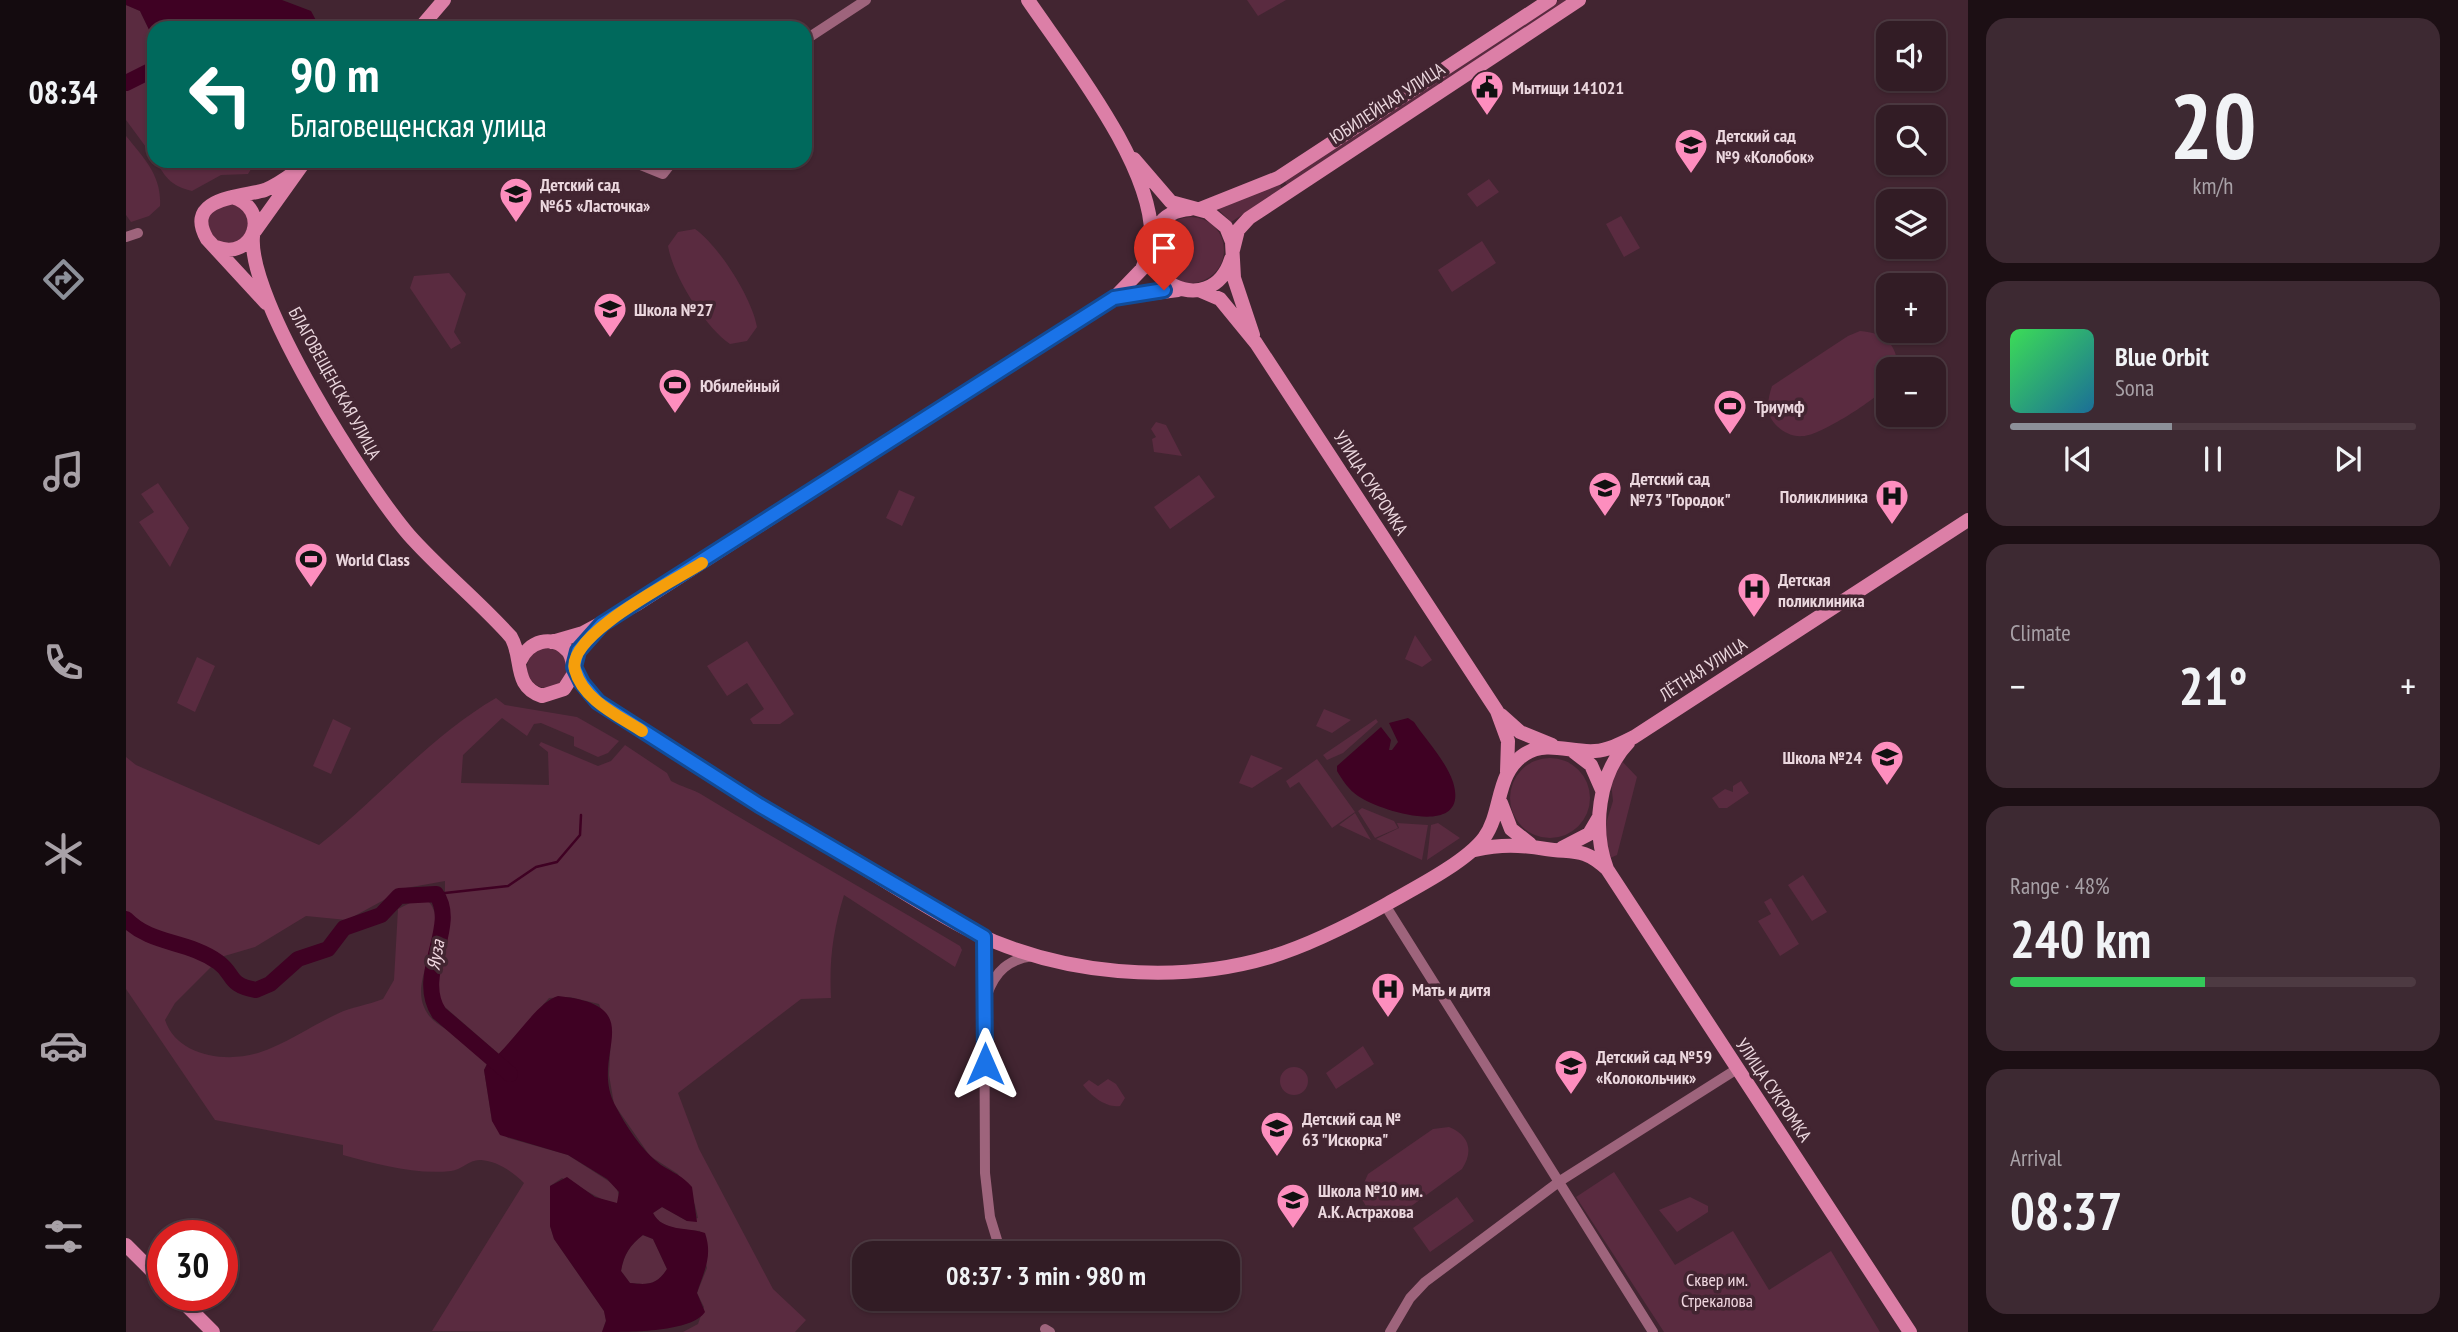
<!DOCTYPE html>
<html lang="en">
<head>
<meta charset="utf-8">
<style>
  :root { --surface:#321c25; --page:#3d2932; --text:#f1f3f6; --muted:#a8a1a7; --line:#4d3a42; --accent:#8c9099 }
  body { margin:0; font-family:"PT Sans Narrow",sans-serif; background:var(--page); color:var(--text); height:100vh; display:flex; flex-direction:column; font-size:26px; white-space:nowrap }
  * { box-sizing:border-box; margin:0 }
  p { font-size:23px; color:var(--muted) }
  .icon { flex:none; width:38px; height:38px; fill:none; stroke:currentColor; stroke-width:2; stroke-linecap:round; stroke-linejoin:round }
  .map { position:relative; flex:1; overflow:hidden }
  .sheet { display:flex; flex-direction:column; gap:18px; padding:18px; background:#1c0f14; width:490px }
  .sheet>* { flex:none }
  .banner { position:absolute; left:21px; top:21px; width:665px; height:147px; border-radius:21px; box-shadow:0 2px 5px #0004,0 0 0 2px var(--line); background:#00695c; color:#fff; overflow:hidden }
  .buttons { position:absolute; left:1750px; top:21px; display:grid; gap:14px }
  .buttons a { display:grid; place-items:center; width:70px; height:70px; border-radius:14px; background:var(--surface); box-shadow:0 2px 5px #0004,0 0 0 2px var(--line); font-size:35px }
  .speed { position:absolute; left:21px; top:1220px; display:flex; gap:14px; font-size:35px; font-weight:700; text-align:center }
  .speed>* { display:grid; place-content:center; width:91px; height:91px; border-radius:50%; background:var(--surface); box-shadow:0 2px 5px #0004,0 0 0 2px var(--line); line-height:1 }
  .speed .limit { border:10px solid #d22; background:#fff; color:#111 }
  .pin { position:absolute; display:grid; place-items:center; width:60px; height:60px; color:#fff; margin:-72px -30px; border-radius:50% 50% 50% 0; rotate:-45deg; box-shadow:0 0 7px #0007 }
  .pin .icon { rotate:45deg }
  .me { position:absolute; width:77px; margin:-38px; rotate:0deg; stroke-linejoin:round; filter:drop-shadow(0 0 5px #0008) }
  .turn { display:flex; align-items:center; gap:24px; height:147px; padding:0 28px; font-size:32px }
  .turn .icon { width:91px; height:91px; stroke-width:2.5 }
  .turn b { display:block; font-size:49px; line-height:60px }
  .big { font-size:52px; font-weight:800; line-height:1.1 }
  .sheet .tile { flex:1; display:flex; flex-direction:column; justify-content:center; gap:10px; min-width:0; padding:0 24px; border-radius:21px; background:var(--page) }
  .sheet .dial { align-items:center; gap:0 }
  .dial b { font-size:91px; line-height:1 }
  .song { display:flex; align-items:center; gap:21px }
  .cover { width:84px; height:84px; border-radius:10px; background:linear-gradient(135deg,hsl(130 70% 55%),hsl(200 70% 35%)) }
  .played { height:7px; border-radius:4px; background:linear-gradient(90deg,var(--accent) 40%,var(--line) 40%) }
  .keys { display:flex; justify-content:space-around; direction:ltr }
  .heat { display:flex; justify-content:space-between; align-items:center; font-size:38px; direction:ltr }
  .charge { height:10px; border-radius:5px; background:linear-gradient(90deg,#34c759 48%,var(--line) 0) }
  .trip { position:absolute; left:726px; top:1241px; width:388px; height:70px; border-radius:21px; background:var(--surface); box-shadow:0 2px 5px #0004,0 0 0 2px var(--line); font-weight:800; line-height:70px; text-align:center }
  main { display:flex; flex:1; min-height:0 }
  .menu { display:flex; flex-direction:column; width:126px; justify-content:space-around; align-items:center; background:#140b0f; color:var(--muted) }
  .menu .icon { width:49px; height:49px }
  .menu .selected { color:var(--accent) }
  .menu b { font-size:32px; color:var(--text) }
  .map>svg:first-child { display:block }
  .green { fill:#5a2b40 }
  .water { fill:#3f0123; fill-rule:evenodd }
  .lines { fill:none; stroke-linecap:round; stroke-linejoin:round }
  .stream { stroke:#3f0123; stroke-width:2.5 }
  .river { stroke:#3f0123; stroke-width:16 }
  .street { stroke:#9e647c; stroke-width:10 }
  .secondary { stroke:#dc7fa7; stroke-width:14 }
  .route-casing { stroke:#114b97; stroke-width:18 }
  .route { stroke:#1a73e8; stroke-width:12 }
  .slow { stroke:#f59e0b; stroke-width:12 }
  .labels { text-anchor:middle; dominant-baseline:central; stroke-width:7; stroke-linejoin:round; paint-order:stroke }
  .poi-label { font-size:18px; font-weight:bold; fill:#ebd7de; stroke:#422531; text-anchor:start }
  .street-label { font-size:18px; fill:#ebd7de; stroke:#422531 }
  .park-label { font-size:18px; fill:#f1d8e1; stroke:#422531 }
  .water-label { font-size:19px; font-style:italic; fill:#f0d7e0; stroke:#422531 }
</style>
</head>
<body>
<main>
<nav class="menu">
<b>08:34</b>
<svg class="icon selected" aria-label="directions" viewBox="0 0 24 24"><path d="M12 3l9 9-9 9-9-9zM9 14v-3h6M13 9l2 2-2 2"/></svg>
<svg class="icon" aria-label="music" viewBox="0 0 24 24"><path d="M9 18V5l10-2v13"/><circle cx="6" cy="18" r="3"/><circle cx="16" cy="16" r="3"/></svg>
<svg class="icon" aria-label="phone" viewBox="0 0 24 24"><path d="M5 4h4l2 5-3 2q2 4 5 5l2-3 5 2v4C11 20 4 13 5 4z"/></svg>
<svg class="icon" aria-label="climate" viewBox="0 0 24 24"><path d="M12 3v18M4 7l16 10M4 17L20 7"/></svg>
<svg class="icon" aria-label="car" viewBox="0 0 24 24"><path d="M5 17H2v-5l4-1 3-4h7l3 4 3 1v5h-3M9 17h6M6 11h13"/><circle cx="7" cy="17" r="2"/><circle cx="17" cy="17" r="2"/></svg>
<svg class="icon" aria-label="filters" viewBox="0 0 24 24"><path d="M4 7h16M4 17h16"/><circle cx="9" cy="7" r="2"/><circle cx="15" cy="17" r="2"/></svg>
</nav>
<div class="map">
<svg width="1842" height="1332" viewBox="0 0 1842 1332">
  <rect width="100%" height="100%" fill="#422531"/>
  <path class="green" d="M 1121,0 L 1160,0 L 1132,16 Z
    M 1433,0 L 1444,0 L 1161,185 L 1158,180 Z
    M 0,5 L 14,11 L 28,40 L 28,158 L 0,120 Z
    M 0,136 C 18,158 36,176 34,206 L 23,216 L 5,222 L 0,215 Z
    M 30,161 L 130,161 L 122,174 L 95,175 L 66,191 C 46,186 40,179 30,161 Z
    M 1363,179 L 1373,192 L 1351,207 L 1341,194 Z
    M 1153,184 L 1156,189 L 1105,222 L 1090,207 Z
    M82 223a20 20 0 1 1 40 0a20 20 0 1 1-40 0Z
    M 1495,216 L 1514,248 L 1498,257 L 1480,224 Z
    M1032 250a33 33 0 1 1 66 0a33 33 0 1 1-66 0Z
    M 569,229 C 593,246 626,298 631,327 L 621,341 L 604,344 C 579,327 547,276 542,246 L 552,232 Z
    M 1356,241 L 1370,263 L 1326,292 L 1312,270 Z
    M 323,273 L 340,294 L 328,332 L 335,343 L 325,349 L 284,288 L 288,276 Z
    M 1734,331 C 1759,333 1771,344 1772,369 L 1762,369 L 1762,386 C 1750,399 1694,436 1677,436 C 1667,437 1659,433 1652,427 C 1639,416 1641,401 1646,386 L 1722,336 Z
    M 1030,422 L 1040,425 L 1056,456 L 1028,452 L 1026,439 L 1030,437 L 1025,429 Z
    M 1073,475 L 1089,497 L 1044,529 L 1028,507 Z
    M 32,483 L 63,528 L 44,567 L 13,522 L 28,512 L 15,494 Z
    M 773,490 L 789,497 L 776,526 L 760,518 Z
    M 1289,635 L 1306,660 L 1296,667 L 1279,659 Z
    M 621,641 L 668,714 L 654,724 L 627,724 L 624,719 L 638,709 L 621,683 L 601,696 L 581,666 Z
    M401 668a20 20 0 1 1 40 0a20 20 0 1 1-40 0Z
    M 71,657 L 89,666 L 69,712 L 51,703 Z
    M 370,698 L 379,705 L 451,717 L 493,741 L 482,753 L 472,757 L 448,746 L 448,737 L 415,723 L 408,724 L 401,736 L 376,718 L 337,755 L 335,783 L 423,785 L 422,752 L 413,745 L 415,742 L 472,766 L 485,761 L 499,745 L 541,773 L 545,781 C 556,787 567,789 578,796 C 662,847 749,895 834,946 L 836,950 L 829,967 L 718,895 C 707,931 703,960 705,998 L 675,999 L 552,1093 L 573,1149 L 647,1289 L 680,1320 L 669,1332 L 557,1332 L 572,1324 L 578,1307 L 571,1293 L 581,1268 L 574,1231 C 559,1230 534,1229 527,1213 L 536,1207 L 561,1221 L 572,1218 L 569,1205 L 552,1174 L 524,1156 L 488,1104 L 483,1075 L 485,1035 L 473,1004 L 444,997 L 423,998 L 374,1055 L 312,1001 L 310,992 L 319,942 L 319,881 L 280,888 L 221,920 L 180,916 L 129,947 L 95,957 L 49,1003 L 39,1020 C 51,1056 99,1063 132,1053 C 160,1044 185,1026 211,1014 C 225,1007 242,1005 257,999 L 268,980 L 272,909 L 286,902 L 303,902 C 326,930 284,976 298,1007 C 306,1026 324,1029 338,1041 C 347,1048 354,1057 361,1064 L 358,1070 L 366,1121 L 382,1138 L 442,1155 L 490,1186 L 494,1199 L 491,1203 L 483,1203 L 436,1178 L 424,1186 L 424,1226 L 428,1239 L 478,1311 L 480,1320 L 476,1332 L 306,1331 L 398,1183 C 387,1172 371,1161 355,1160 C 344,1159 335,1170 325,1171 C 289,1175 251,1164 217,1155 L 217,1145 L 89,1120 L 0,989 L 0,757 L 10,765 L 193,845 C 253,798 303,737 370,698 Z
    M 1198,709 L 1225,720 L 1206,733 L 1190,726 Z
    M 207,719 L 225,728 L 205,774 L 187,766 Z
    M 1250,719 L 1252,722 L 1217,753 L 1201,760 L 1197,755 Z
    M 1125,755 L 1157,768 L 1126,788 L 1113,783 Z
    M 1492,757 L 1511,777 L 1491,855 L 1484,858 L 1478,830 L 1487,801 L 1485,782 Z
    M1384 798a40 40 0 1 1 80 0a40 40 0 1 1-80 0Z
    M 1191,759 L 1229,812 L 1206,828 L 1173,782 L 1164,788 L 1160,781 Z
    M 1615,781 L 1623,793 L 1601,808 L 1593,808 L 1586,798 L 1599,789 L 1607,792 L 1607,786 Z
    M 1236,808 L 1268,821 L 1272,828 L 1249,838 L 1232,811 Z
    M 1229,813 L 1245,840 L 1213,825 Z
    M 1271,823 L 1302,825 L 1296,860 L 1250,839 L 1273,828 Z
    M 1312,823 L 1334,838 L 1301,860 L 1305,825 Z
    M 1677,875 L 1701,912 L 1686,921 L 1662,885 Z
    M 1645,898 L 1673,944 L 1654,956 L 1632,921 L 1645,914 L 1638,902 Z
    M 1237,1046 L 1248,1064 L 1210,1089 L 1200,1073 Z
    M1154 1081a14 14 0 1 1 28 0a14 14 0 1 1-28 0Z
    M 982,1079 L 990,1084 L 999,1098 L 994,1106 C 980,1108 965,1096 957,1085 L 963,1080 L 972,1086 Z
    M 1323,1127 C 1343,1135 1348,1151 1336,1169 L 1269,1218 L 1260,1220 L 1245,1215 L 1233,1194 L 1242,1174 L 1307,1129 Z
    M 1488,1172 L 1549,1265 L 1607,1231 L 1643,1290 L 1705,1251 L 1754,1332 L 1538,1332 L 1450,1197 Z
    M 1331,1197 L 1348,1221 L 1304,1252 L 1287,1228 Z
    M 1564,1197 L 1582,1206 L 1582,1212 L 1551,1232 L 1533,1210 Z
    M 516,1235 L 527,1239 L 541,1269 C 531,1285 522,1285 504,1283 L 495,1271 C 498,1254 504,1246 516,1235 Z"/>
  <path class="water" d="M 0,0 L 156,0 L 185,11 L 194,28 L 28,28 L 28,40 L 14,11 L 0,5 Z
    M 1282,718 L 1288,722 C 1300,740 1320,761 1327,782 C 1345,840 1254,811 1232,796 C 1223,790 1217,781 1211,771 L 1211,766 L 1255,727 L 1265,740 L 1263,750 L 1266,750 L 1272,742 L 1263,723 Z
    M 432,996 C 527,1006 462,1054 489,1105 C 500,1126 515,1150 535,1165 C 546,1172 557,1176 566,1187 L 571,1222 L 561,1221 L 536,1207 L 527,1213 C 536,1232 563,1227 579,1233 C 587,1256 578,1271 571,1293 L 579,1312 C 566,1332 505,1332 476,1332 L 480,1321 L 478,1311 L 428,1239 L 424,1226 L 424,1186 L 441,1177 L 469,1197 L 491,1203 L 493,1192 L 481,1179 L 442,1155 L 374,1135 L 366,1121 L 358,1070 L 361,1064 C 385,1047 410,1002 432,996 ZM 517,1235 L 527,1239 L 541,1269 C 531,1285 522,1285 504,1283 L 495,1271 C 498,1254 504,1245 517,1235 Z"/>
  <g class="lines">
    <path class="stream" d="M 310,894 L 382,886 L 410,867 L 431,862 L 454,835 L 455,815"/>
    <path class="river" d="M 0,83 L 28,69
      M 0,919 C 25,945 61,940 92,962 C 109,974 101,985 130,990 L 144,984 L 172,959 L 202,949 L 218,928 L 255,915 L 273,896 L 310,894 C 333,926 288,975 313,1013 L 384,1074"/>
    <path class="street" d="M 679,40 L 740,0
      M 505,161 L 537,174 L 547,161
      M 0,237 L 12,233
      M 1259,905 L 1527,1332
      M 858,937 L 859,1173 L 864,1217 L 875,1253
      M 861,995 C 869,971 883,959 907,956
      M 913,1298 L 915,1300
      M 919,1329 L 924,1332
      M 1264,1332 L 1284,1298 L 1299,1282 L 1434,1181 L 1611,1069"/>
    <path class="secondary" d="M 902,0 C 942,59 1030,169 1025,241
      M 294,28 L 318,0
      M 1008,159 L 1045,202 L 1082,212 L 1100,227 L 1106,242 L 1108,278 L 1127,335
      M 1064,209 C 1051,210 1039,215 1032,226 C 997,277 1085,323 1105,259
      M 1074,209 L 1152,178 L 1424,0
      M 129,231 L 179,161
      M 127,236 C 121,299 240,485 283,535 C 315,571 353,601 385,637 C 398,659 386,686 416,696 L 438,689 L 447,675 L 452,651 L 470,630
      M 90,247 C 128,262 146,208 106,197
      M 1107,250 L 1112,230 L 1123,218 L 1453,0
      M 1073,290 L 1094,299 L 1130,343 L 1371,711 L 1382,741 L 1381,772
      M 988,298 L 1052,290
      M 140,303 L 81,239 C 57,197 116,197 139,190 C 152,185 162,177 173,169
      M 426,642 L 457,633 L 511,604 L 988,298 L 1016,269 L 1024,249
      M 394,661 C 402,642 426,633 442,651 C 447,657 446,665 449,672 C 454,684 466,698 476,706 C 557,757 639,808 721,858 C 762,882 803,910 845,931 C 934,975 1049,985 1144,957 C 1184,945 1223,925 1259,905 C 1287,889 1339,863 1358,838 C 1377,812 1369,773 1399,754 C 1421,740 1445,753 1469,751 C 1483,750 1496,743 1508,737 L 1842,520
      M 1375,715 L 1394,732 L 1426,745
      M 1502,743 C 1472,774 1466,829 1481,869 L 1784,1332
      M 1448,752 L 1465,765 L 1476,790
      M 1375,803 L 1385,829 L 1404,844
      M 1436,848 L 1463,834 L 1473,817
      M 1349,850 C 1375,844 1394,845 1420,849 C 1447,853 1458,847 1481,869
      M 0,1245 L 37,1282
      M 50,1295 L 87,1332"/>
  </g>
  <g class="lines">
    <defs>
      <path id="route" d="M 859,1064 L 858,937 L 633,805 L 472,702 L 456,683 L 448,667 L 452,651 L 476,624 L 988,298 L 1038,290"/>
    </defs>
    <use href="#route" class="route-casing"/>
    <use href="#route" class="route"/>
    <path class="slow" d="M 516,731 C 493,716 457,700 449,670 C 439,635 550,580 576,563"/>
  </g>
  <defs>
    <symbol id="civic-pin" viewBox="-11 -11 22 30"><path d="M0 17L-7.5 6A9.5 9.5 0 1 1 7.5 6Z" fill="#fd8ebe" stroke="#422531"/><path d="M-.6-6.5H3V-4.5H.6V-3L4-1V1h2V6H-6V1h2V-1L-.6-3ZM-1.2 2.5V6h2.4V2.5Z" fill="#111"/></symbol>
    <symbol id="school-pin" viewBox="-11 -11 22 30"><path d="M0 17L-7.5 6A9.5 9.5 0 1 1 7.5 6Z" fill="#fd8ebe" stroke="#422531"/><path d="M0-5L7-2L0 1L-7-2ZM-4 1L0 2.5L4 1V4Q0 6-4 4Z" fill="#111"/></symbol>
    <symbol id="stadium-pin" viewBox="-11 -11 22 30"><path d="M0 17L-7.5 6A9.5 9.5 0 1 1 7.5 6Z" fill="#fd8ebe" stroke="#422531"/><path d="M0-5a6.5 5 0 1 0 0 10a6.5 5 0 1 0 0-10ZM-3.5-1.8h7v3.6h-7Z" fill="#111"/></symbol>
    <symbol id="hospital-pin" viewBox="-11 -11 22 30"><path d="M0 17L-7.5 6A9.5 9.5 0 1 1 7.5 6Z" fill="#fd8ebe" stroke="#422531"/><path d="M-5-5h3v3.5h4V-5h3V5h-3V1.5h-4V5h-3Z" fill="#111"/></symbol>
  </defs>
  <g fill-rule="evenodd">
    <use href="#civic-pin" x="1342" y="68" width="38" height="52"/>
    <use href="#school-pin" x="1546" y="126" width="38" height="52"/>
    <use href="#school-pin" x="371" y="175" width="38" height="52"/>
    <use href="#school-pin" x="465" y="290" width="38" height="52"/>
    <use href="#stadium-pin" x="530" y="366" width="38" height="52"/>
    <use href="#stadium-pin" x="1585" y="387" width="38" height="52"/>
    <use href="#school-pin" x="1460" y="469" width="38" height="52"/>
    <use href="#hospital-pin" x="1747" y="477" width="38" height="52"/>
    <use href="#stadium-pin" x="166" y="540" width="38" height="52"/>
    <use href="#hospital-pin" x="1609" y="570" width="38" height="52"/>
    <use href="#school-pin" x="1742" y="738" width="38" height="52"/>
    <use href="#hospital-pin" x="1243" y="970" width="38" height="52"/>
    <use href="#school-pin" x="1426" y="1047" width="38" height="52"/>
    <use href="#school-pin" x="1132" y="1109" width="38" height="52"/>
    <use href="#school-pin" x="1148" y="1181" width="38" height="52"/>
  </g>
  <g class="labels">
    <g class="poi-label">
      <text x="1386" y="87">Мытищи 141021</text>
      <text x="1590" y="135">Детский сад<tspan x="1590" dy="21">№9 «Колобок»</tspan></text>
      <text x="414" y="184">Детский сад<tspan x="414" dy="21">№65 «Ласточка»</tspan></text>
      <text x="508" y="309">Школа №27</text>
      <text x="574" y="385">Юбилейный</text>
      <text x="1628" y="406">Триумф</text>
      <text x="1504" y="478">Детский сад<tspan x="1504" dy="21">№73 "Городок"</tspan></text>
      <text x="1742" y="496" text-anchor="end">Поликлиника</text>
      <text x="210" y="559">World Class</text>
      <text x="1652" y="579">Детская<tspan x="1652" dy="21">поликлиника</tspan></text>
      <text x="1736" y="757" text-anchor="end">Школа №24</text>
      <text x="1286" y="989">Мать и дитя</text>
      <text x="1470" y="1056">Детский сад №59<tspan x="1470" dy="21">«Колокольчик»</tspan></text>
      <text x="1176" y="1118">Детский сад №<tspan x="1176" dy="21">63 "Искорка"</tspan></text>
      <text x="1192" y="1190">Школа №10 им.<tspan x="1192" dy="21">А.К. Астрахова</tspan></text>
    </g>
    <g class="street-label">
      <text transform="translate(1261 103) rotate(-33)">ЮБИЛЕЙНАЯ УЛИЦА</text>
      <text transform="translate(209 383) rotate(61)">БЛАГОВЕЩЕНСКАЯ УЛИЦА</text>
      <text transform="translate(1245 483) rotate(57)">УЛИЦА СУКРОМКА</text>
      <text transform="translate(1577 669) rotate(-33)">ЛЁТНАЯ УЛИЦА</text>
      <text transform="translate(1648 1090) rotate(56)">УЛИЦА СУКРОМКА</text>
    </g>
    <g class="park-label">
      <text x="1591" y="1279">Сквер им.<tspan x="1591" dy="21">Стрекалова</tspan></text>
    </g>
    <g class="water-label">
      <text transform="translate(309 955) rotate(-80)">Яуза</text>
    </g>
  </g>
</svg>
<div class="buttons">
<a><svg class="icon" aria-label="sound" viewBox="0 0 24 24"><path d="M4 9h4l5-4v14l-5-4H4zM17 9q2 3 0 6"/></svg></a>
<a><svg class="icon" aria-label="search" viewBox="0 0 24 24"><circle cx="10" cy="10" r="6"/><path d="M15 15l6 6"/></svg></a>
<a><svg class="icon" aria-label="layers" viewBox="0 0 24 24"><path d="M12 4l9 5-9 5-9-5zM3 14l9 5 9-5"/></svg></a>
<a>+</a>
<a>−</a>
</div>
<div class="speed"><div class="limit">30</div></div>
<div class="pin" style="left:1038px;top:290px;background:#d93025"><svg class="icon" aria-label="arrive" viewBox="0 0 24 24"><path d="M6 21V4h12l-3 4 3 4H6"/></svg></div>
<svg class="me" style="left:859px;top:1064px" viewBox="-20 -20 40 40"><path d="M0-17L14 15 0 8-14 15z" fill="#1a73e8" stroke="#fff" stroke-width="4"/></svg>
<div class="trip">08:37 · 3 min · 980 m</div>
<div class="banner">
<div class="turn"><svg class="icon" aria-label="left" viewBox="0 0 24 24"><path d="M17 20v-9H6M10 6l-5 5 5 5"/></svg><div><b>90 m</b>Благовещенская улица</div></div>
</div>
</div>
<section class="sheet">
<div class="tile dial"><b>20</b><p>km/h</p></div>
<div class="tile">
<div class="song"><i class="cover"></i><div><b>Blue Orbit</b><p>Sona</p></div></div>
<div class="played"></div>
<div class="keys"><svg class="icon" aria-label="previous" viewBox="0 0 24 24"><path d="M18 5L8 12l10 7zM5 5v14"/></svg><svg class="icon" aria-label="pause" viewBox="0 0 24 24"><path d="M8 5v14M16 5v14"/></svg><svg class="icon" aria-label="next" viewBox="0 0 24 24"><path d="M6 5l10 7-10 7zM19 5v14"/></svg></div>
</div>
<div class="tile"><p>Climate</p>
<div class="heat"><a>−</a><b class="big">21°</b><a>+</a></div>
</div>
<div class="tile"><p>Range · 48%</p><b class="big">240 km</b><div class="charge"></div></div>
<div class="tile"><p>Arrival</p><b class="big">08:37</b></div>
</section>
</main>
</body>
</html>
